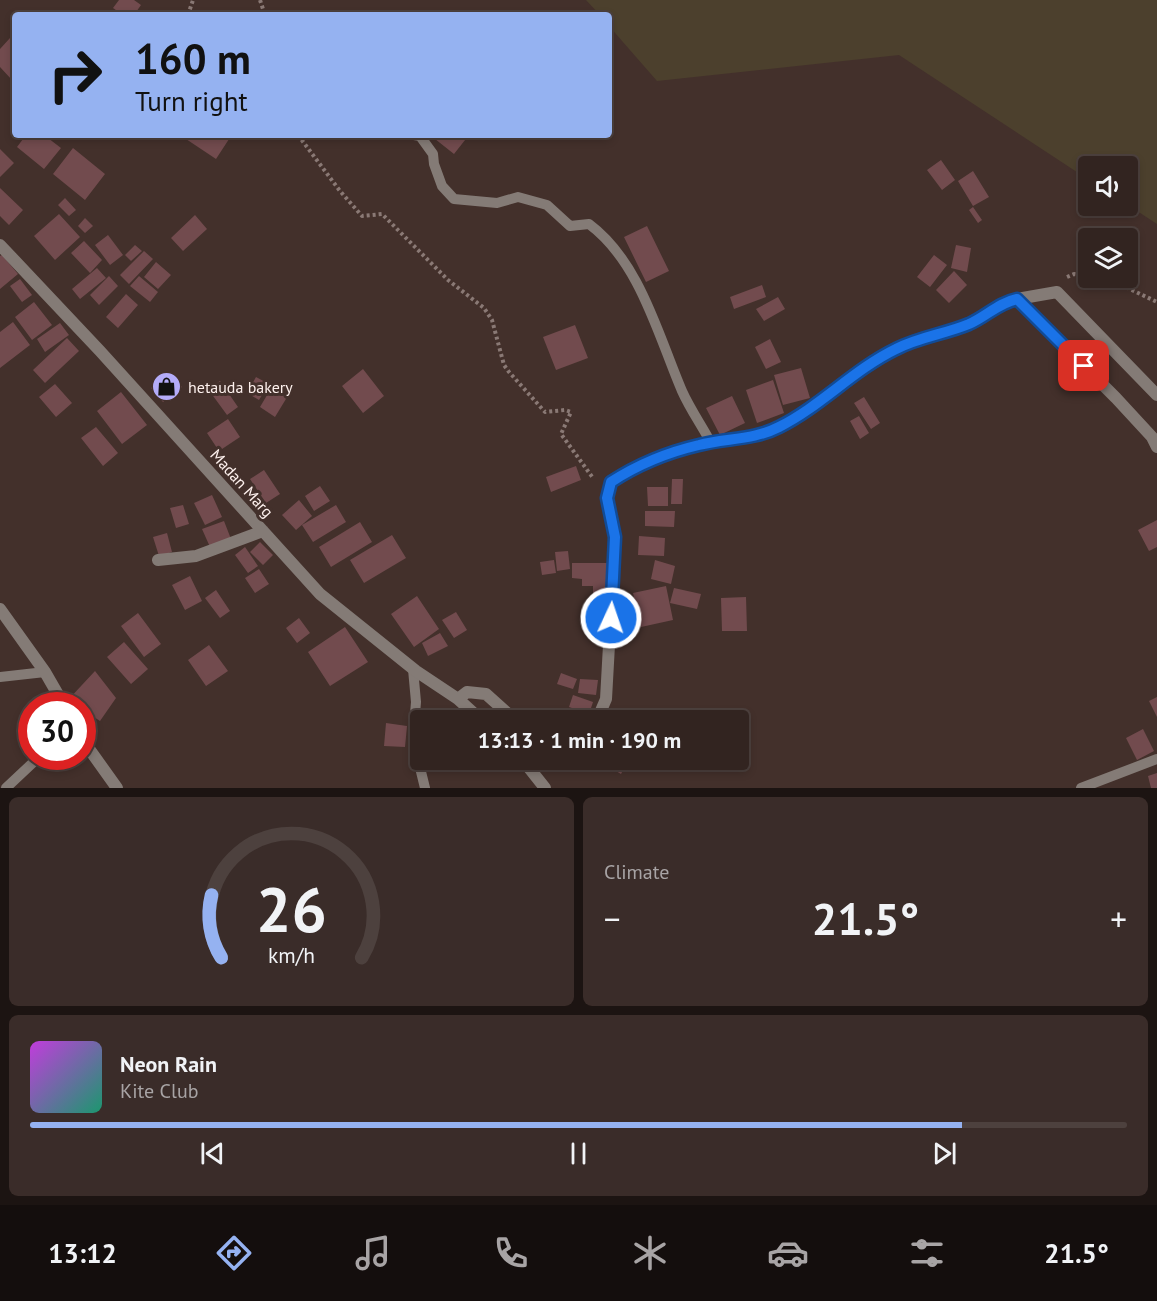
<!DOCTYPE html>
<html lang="en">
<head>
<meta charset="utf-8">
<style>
  :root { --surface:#322420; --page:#3a2c29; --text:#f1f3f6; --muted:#a8a4a5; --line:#4d413e; --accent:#95b2f1 }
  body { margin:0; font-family:"PT Sans",sans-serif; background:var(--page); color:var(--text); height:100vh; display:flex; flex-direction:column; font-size:22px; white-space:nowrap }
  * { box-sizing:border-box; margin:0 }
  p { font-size:20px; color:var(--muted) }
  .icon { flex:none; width:33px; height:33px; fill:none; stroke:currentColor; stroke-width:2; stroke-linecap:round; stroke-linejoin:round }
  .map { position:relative; height:788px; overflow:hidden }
  .details { display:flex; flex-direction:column; gap:9px; padding:9px; background:#1c1412; flex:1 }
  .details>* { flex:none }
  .banner { position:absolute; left:12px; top:12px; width:600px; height:126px; border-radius:6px; box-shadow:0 3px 9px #0003,0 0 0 2px var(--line); background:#95b2f1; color:#111; overflow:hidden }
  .tools { position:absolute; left:1078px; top:156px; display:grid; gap:12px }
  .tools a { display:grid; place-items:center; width:60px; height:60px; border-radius:6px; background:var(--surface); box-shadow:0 3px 9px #0003,0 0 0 2px var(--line); font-size:30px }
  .speed { position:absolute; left:18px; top:692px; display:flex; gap:12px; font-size:30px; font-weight:700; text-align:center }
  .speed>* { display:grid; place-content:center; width:78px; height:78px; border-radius:50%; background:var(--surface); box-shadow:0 3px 9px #0003,0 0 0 2px var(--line); line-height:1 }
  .speed .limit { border:9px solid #d22; background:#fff; color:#111 }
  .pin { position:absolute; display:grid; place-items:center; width:51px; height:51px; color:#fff; margin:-26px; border-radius:12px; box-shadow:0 3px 9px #0006 }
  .me { position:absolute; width:66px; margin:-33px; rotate:3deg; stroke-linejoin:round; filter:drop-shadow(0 0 4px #0008) }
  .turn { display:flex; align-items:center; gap:21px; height:126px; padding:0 24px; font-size:27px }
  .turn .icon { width:78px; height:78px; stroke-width:2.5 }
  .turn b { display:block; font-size:42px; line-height:51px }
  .big { font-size:45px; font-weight:800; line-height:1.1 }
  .details .widget { flex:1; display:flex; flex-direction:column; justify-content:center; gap:9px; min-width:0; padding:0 21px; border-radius:9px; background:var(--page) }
  .details .dial { align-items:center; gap:0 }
  .dial svg { height:156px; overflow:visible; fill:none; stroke:var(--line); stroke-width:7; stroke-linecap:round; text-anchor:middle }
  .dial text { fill:var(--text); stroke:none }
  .song { display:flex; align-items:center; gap:18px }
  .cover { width:72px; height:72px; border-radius:9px; background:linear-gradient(135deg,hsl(290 70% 55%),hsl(160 70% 35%)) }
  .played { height:6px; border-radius:3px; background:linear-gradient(90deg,var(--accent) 85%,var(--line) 85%) }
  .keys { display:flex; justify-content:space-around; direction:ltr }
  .heat { display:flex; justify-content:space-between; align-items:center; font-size:33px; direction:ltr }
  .details .tiles { flex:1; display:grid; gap:9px; grid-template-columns:1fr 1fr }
  .widget:last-child { grid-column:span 2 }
  .trip { position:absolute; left:410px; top:710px; width:339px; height:60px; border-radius:6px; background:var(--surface); box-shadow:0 3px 9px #0003,0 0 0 2px var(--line); font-weight:800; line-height:60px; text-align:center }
  .tab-bar { display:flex; height:96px; justify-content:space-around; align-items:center; background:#140e0d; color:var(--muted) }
  .tab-bar .icon { width:42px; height:42px }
  .tab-bar .selected { color:var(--accent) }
  .tab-bar b { font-size:27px; color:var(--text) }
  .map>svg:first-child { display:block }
  .green { fill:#4c402d }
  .building { fill:#724b4e }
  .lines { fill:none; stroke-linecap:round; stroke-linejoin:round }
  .path { stroke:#8a7975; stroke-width:4; stroke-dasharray:3 3; stroke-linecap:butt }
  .service { stroke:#847b76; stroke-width:10 }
  .minor { stroke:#847b76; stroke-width:12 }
  .route-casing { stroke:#114b97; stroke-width:15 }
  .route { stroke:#1a73e8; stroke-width:10 }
  .labels { text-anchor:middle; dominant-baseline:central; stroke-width:6; stroke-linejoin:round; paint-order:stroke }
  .poi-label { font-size:16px; fill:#fdf0ed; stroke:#43302b; text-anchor:start }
  .street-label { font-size:16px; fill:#fdf0ed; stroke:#43302b }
</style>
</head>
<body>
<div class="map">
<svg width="1157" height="788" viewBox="0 0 1157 788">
  <rect width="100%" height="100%" fill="#43302b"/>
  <path class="green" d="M 586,0 L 1157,0 L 1157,224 L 1128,205 L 1128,166 L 1089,166 L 1089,180 L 899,55 L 657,81 L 609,26 L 609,15 L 600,15 Z"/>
  <path class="building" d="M 119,0 L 134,0 L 141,5 L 134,15 L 123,15 L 113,8 Z
    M 10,38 L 15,43 L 15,77 L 12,80 L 0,67 L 0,49 Z
    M 26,135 L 44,135 L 61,148 L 44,169 L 17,147 Z
    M 180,135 L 229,135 L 231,136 L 216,159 Z
    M 430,135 L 469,135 L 454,154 Z
    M 73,148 L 105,174 L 85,200 L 53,174 Z
    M 0,149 L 14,163 L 0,177 Z
    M 941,160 L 955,180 L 942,190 L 927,170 Z
    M 973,171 L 989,197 L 973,206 L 958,181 Z
    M 0,188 L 23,210 L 9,225 L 0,216 Z
    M 65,198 L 76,210 L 69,216 L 58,205 Z
    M 973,207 L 982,220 L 978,223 L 969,210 Z
    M 59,214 L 80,237 L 55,260 L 34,236 Z
    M 195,215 L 207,229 L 183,251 L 171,238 Z
    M 85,218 L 93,226 L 85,233 L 78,226 Z
    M 647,226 L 669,271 L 646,282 L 624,237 Z
    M 108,235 L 123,255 L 110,265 L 95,245 Z
    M 84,241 L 102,260 L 90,273 L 71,253 Z
    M 135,245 L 142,251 L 131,261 L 125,255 Z
    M 956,245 L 971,248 L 967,272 L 951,268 Z
    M 144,251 L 153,259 L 129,284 L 120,275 Z
    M 2,255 L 18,274 L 0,289 L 0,256 Z
    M 934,255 L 947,265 L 930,287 L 917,277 Z
    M 156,262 L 171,275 L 158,289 L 144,277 Z
    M 97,268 L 106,278 L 80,299 L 72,289 Z
    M 954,271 L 967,285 L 949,303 L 936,290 Z
    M 109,276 L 118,286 L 99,305 L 90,295 Z
    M 139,276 L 158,292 L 150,302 L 130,286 Z
    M 20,279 L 32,295 L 22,302 L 10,286 Z
    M 762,285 L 766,297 L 734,309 L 730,297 Z
    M 126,294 L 138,305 L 118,328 L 106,317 Z
    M 778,297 L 785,309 L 764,321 L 756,309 Z
    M 34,302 L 52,325 L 32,340 L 15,317 Z
    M 13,322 L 30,345 L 0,368 L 0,332 Z
    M 60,323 L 69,335 L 45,352 L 37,339 Z
    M 575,325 L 588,358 L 556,370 L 543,337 Z
    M 67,338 L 79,351 L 45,383 L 33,370 Z
    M 770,339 L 781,362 L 766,369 L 755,347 Z
    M 801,368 L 810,398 L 783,405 L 774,375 Z
    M 363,369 L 384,396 L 363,413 L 342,386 Z
    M 171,372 L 182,387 L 163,402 L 151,388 Z
    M 256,377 L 269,384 L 259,400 L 247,393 Z
    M 773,380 L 784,413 L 757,423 L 746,390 Z
    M 220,381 L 238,407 L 227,415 L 208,389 Z
    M 55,384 L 72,403 L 56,417 L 39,397 Z
    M 273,385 L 289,394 L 275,417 L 260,407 Z
    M 121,392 L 147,425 L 122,444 L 97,411 Z
    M 732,396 L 745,423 L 720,435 L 706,408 Z
    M 864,397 L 880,423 L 871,429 L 854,403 Z
    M 859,416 L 869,433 L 860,439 L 850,421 Z
    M 228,419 L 240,437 L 219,451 L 207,433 Z
    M 96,427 L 118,453 L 103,466 L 81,438 Z
    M 576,466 L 581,480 L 551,492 L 546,477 Z
    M 264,470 L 280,494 L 266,503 L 250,479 Z
    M 672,479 L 683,479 L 682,504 L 671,504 Z
    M 320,486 L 330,501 L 314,511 L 305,496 Z
    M 647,487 L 668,487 L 668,506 L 648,506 Z
    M 212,495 L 222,517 L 205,525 L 194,503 Z
    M 299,500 L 312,516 L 296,530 L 282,515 Z
    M 183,505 L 189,524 L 176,528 L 170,508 Z
    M 336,505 L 346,522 L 313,542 L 302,525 Z
    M 645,511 L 675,511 L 674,527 L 645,526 Z
    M 1157,520 L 1157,547 L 1149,551 L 1138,530 Z
    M 224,521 L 231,539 L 210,547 L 202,529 Z
    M 360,522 L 372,542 L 331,567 L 319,547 Z
    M 167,533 L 172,552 L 159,556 L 153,537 Z
    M 392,535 L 406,558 L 364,583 L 350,560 Z
    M 639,536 L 665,538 L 664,556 L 638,555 Z
    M 260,542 L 273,555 L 263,565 L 250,552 Z
    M 245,547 L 258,566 L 248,573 L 235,555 Z
    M 568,551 L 570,569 L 557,571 L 555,552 Z
    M 554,560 L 556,573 L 542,575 L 540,562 Z
    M 655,560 L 675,566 L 671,584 L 651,579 Z
    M 572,563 L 608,563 L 607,595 L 593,594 L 593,586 L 582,586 L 582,579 L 572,578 Z
    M 259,569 L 269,584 L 255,593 L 245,578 Z
    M 190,576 L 202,601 L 185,610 L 172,585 Z
    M 666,586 L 673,620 L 641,627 L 633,593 Z
    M 674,588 L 701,594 L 697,609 L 670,603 Z
    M 216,590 L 230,611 L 220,618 L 205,598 Z
    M 417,596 L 439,629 L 414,647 L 391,614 Z
    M 746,597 L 747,631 L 722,631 L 721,598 Z
    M 456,612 L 467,630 L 454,638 L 442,620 Z
    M 138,613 L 161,644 L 144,657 L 121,626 Z
    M 299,618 L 310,633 L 297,643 L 286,628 Z
    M 345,627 L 368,662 L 330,686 L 308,652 Z
    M 440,633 L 448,646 L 428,656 L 422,643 Z
    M 124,642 L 148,669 L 131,684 L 107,657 Z
    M 209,645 L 228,671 L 206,686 L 188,660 Z
    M 95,671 L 116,698 L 100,721 L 82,709 L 82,705 L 76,705 L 68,700 Z
    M 561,673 L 577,679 L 573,689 L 557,684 Z
    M 580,679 L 598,680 L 596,695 L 578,693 Z
    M 573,695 L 593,702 L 589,714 L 569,707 Z
    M 1157,697 L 1157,717 L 1149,701 Z
    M 386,723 L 407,726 L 405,747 L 384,746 Z
    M 1143,729 L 1154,751 L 1137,760 L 1126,738 Z
    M 600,759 L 622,759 L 627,762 L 621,774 L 599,761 Z
    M 1157,773 L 1157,788 L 1151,788 L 1148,776 Z"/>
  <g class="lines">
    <path class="path" d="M 260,0 L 265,15
      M 188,15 L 193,0
      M 298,135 L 340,191 L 362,216 L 382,214 L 448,280 L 484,308 L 492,320 L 504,365 L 509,372 L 545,412 L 565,410 L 571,412 L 561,434 L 593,478
      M 1067,277 L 1074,274 L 1089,276
      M 1098,278 L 1111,280 L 1157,302"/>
    <path class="service" d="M 414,135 L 420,136 L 433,154 L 434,164 L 442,186 L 454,199 L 497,203 L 518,197 L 547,205 L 570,226 L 589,224 C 640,262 658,335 682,391 C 690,409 702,426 711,443
      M 413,669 L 416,702 L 413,739 L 425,788
      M 0,677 L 45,672
      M 6,788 L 40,756
      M 1081,788 L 1157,759"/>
    <path class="minor" d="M 0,245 L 100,351 L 320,594 L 416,671 L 458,699 L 481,720
      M 1017,299 L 1057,292 L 1157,395
      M 158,560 L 196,556 L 263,531
      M 0,609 L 45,672 L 64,705
      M 458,699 L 467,692 L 486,694 L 515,720
      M 597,720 L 606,699 L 615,537 L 607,498 L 611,482 C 637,465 669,452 699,445 C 726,438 754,440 779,427 C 821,406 853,370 896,349 C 919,337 945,334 969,324 C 987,316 998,303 1017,299 L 1116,398 L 1152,437 L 1157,447
      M 82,739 L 117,788
      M 522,759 L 545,788"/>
  </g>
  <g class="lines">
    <defs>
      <path id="route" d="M 611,618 L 615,537 L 607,498 L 611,482 C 637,465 669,452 699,445 C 726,438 754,440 779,427 C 821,406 853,370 896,349 C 919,337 945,334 969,324 C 987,316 998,303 1017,299 L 1084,366"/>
    </defs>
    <use href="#route" class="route-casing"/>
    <use href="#route" class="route"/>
  </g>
  <defs>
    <symbol id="shop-disc" viewBox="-11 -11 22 22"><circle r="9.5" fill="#b4acf9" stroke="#43302b"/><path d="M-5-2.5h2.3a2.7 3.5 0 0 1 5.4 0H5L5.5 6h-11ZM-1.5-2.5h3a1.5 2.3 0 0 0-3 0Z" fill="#111"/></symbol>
  </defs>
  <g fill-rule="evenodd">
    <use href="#shop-disc" x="150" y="370" width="33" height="33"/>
  </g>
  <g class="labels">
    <g class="poi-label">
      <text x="188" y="387">hetauda bakery</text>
    </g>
    <g class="street-label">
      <text transform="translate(242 483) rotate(48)">Madan Marg</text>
    </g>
  </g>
</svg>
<div class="tools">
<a><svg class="icon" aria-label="sound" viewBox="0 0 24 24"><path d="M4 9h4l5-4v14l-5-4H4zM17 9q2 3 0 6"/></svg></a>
<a><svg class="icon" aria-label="layers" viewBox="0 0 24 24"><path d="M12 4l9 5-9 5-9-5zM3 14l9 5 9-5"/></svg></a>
</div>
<div class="speed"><div class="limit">30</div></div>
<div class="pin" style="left:1084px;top:366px;background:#d93025"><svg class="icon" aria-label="arrive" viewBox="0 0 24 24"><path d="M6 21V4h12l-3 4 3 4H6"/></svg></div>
<svg class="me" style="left:611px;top:618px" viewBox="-20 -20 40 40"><circle r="17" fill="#1a73e8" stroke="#fff" stroke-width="3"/><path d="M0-11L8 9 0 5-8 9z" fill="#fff"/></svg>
<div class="trip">13:13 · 1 min · 190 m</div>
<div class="banner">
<div class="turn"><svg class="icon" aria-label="right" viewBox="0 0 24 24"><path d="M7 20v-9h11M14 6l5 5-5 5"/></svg><div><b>160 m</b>Turn right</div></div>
</div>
</div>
<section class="details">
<div class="tiles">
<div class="widget dial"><svg viewBox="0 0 100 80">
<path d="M14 69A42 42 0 1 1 86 69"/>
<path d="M14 69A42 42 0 0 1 9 37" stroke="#95b2f1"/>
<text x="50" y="56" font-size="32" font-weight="700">26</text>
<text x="50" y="72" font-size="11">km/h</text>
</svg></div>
<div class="widget"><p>Climate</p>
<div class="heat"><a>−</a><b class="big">21.5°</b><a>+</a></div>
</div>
<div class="widget">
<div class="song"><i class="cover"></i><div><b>Neon Rain</b><p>Kite Club</p></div></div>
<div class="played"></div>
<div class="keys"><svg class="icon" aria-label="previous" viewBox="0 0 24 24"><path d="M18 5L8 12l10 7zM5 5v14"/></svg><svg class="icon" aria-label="pause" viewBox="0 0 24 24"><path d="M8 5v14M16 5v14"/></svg><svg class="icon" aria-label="next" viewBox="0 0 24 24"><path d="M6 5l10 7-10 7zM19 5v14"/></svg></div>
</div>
</div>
</section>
<nav class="tab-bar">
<b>13:12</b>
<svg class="icon selected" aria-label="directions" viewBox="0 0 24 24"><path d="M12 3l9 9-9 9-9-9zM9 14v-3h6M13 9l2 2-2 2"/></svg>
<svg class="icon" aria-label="music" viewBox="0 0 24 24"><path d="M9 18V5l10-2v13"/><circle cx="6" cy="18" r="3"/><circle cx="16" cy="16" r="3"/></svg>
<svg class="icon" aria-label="phone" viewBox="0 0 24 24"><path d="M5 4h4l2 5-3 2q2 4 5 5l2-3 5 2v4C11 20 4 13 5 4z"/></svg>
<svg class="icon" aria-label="climate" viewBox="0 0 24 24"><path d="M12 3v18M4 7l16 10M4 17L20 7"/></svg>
<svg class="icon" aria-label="car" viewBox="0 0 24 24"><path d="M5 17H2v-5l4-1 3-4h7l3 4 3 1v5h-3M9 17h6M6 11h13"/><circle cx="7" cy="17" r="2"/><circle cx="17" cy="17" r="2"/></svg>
<svg class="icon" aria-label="filters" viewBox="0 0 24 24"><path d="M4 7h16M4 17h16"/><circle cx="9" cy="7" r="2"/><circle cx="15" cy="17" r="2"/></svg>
<b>21.5°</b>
</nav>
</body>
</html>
